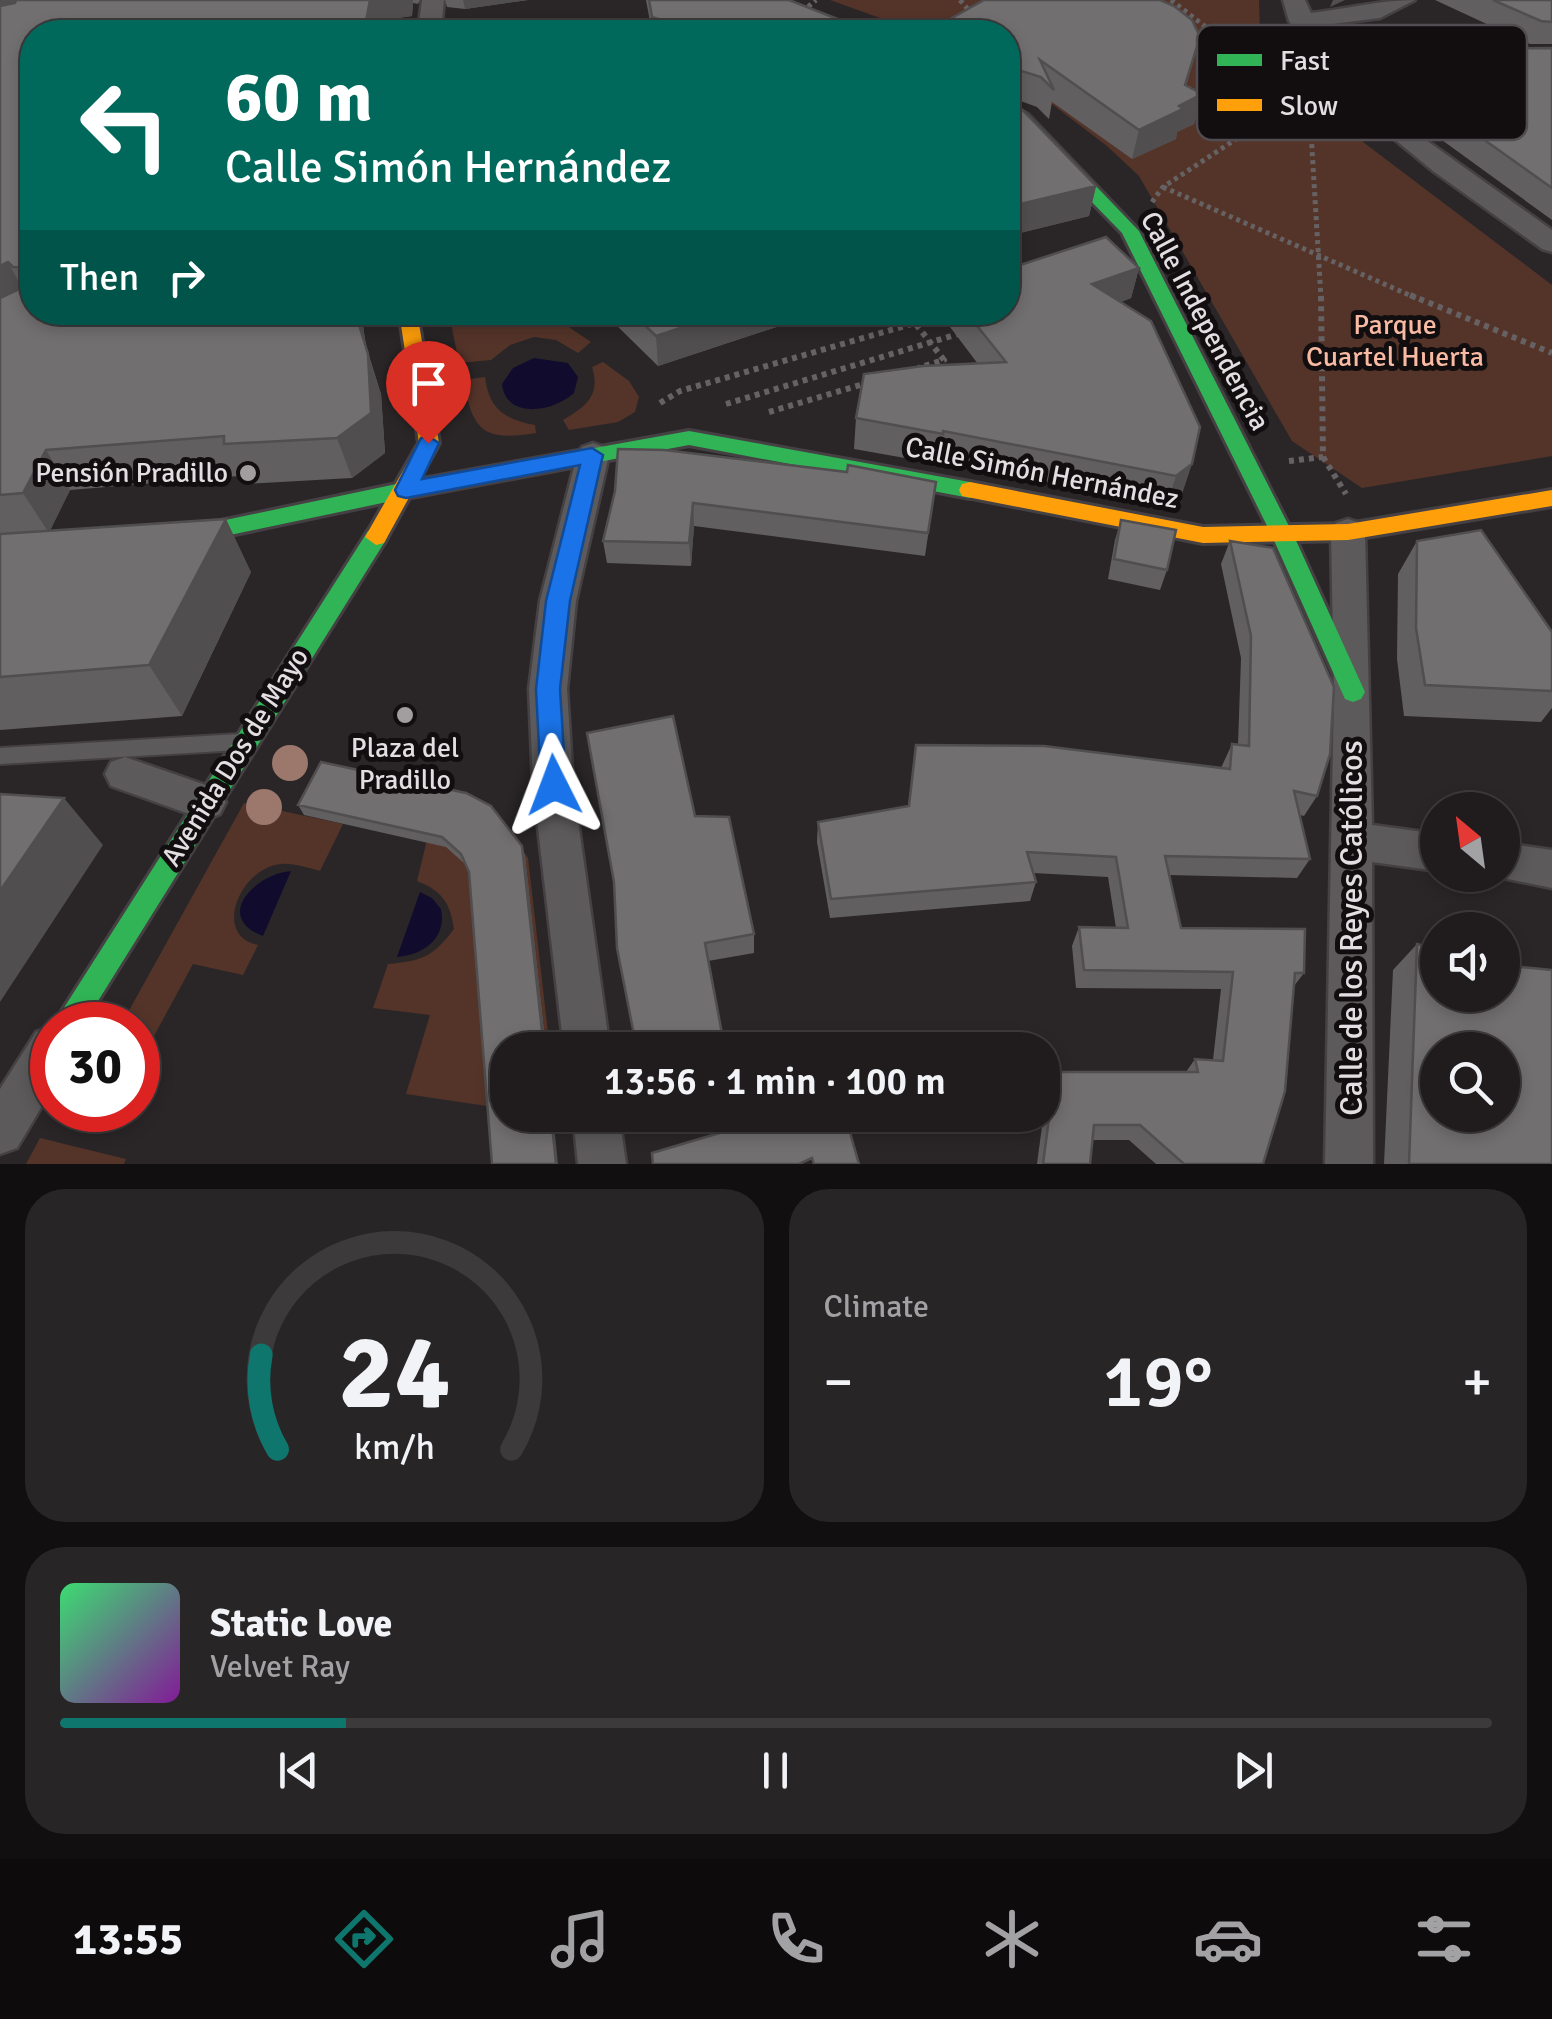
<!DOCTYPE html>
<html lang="en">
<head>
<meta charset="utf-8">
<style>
  :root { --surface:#201c1e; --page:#282527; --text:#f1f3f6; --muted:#a2a1a4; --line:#3d3a3c; --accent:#0f766e }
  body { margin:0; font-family:Signika,sans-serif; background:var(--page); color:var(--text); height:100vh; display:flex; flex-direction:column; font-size:38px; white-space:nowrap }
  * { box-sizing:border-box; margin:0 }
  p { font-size:32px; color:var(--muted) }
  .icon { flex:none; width:55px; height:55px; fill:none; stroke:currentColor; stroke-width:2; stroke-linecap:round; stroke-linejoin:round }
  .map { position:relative; height:1164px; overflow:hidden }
  .sheet { display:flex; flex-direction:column; gap:25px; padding:25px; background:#120f10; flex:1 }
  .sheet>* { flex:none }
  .banner { position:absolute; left:20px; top:20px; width:1000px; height:305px; border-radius:40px; box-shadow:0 5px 15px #0003,0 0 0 2px var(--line); background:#00695c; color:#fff; overflow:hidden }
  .needle { width:65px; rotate:331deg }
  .controls { position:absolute; left:1420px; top:792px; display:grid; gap:20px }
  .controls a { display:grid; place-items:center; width:100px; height:100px; border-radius:50%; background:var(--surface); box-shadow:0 5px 15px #0003,0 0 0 2px var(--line); font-size:50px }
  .speed { position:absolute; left:30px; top:1002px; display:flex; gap:20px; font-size:50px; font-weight:700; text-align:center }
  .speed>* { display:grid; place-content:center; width:130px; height:130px; border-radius:50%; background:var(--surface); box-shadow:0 5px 15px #0003,0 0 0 2px var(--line); line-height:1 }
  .speed .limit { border:15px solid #d22; background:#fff; color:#111 }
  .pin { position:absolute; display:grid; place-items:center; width:85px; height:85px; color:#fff; margin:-102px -42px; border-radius:50% 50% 50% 0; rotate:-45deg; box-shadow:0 0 10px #0007 }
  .pin .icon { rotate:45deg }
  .me { position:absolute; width:110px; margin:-55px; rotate:357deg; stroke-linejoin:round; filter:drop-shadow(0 0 8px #0008) }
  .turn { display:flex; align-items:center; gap:35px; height:210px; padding:0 40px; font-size:45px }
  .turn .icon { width:130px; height:130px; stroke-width:2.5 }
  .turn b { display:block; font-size:70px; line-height:85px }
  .then { display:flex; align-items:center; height:95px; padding:0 40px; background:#0003; gap:20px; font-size:38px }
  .big { font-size:75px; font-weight:600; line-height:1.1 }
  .sheet .widget { flex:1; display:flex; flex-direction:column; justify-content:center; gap:15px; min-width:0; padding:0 35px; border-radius:40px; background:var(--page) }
  .sheet .dial { align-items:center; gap:0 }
  .dial svg { height:260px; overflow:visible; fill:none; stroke:var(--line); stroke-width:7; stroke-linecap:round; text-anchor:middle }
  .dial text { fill:var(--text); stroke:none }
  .song { display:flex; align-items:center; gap:30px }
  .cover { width:120px; height:120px; border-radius:15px; background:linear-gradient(135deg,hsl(140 70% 55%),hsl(290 70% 35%)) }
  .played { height:10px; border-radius:5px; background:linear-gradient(90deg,var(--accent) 20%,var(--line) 20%) }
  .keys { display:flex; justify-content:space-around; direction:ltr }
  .heat { display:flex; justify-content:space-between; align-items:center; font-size:55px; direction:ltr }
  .sheet .tiles { flex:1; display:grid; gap:25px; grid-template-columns:1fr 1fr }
  .widget:last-child { grid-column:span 2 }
  .trip { position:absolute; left:490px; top:1032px; width:570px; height:100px; border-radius:40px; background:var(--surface); box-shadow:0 5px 15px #0003,0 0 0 2px var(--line); font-weight:600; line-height:100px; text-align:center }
  .dock { display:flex; height:160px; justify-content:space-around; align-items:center; background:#0d0b0c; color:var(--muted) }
  .dock .icon { width:70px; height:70px }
  .dock .active { color:var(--accent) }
  .dock b { font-size:45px; color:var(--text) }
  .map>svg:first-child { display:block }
  .green { fill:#543429 }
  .water { fill:#110c2d }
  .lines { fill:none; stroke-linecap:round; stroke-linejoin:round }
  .lane-casing { stroke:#454043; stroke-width:4 }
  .street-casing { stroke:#454043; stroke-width:5 }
  .fast-casing { stroke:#454043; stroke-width:6 }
  .slow-casing { stroke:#454043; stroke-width:6 }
  .path-far1 { stroke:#666264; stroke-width:5; stroke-dasharray:4 4; stroke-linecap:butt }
  .path { stroke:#666264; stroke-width:6; stroke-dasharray:5 5; stroke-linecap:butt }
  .lane { fill:#5d5a5c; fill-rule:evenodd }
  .street { fill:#5d5a5c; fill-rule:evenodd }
  .fast { fill:#30b455; fill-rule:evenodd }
  .slow { fill:#ff9f0a; fill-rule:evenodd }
  .tree { fill:#9c776c }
  .wall { fill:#625f61 }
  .shaded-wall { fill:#504e4f }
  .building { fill:#726f71; stroke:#504e4f; stroke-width:2.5; fill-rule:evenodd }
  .route { fill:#1a73e8; stroke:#114b97; stroke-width:2.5 }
  .poi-dot { fill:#a29ea0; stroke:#120e10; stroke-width:4 }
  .labels { text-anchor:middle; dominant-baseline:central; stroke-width:10; stroke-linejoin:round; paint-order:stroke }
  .street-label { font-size:28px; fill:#e3dee1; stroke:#120e10 }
  .park-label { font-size:28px; fill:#f9baa3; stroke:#120e10 }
  .poi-label { font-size:28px; fill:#e3dee1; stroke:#120e10; text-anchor:end }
  .near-street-label { font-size:32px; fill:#e3dee1; stroke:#120e10 }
  .key { fill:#120e10; stroke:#514c4f; stroke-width:2.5 }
  .key-label { font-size:28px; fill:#e3dee1 }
</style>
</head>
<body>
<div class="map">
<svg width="1552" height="1164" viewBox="0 0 1552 1164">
  <rect width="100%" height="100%" fill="#2a2628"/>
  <path class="green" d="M 830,0 L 1259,0 L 1260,34 L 1363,142 L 1552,285 L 1552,456 L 1362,488 L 1292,441 L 1139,176 L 1107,146 L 1031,88 L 1008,32 L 919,32 Z
    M 449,313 L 533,313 L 557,319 L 591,342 L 578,353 L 556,340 L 534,337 L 510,345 L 491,360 L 459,363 Z
    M 603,362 L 629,381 L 639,397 L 635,412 L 618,422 L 569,430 L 563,420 C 586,407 601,395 592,367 Z
    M 485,377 C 489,409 504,419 535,425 L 536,433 C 482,442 473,430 463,380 Z
    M 439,791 L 479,803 L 502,820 L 528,858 L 550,1050 L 508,1050 L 507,1109 L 406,1094 L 430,1015 L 373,1008 L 388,964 C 422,961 433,957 454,929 C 450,902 442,891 417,881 Z
    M 244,803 L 343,824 L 320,871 C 308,868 293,863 281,864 C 241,867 211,935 258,945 L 243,975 L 193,964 L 148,1047 L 138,1045 L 138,1025 L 121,1025 Z
    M 40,1138 L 126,1159 L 124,1164 L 26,1164 Z"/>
  <path class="water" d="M 534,358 L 568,363 L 578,377 L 574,393 C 555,411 506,421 502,384 L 513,368 Z
    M 291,871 L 263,936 C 213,917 255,874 291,871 Z
    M 420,892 L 432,898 L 441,909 C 447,938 424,955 397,957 Z"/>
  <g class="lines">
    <defs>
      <path id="lane" d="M 239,734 L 246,736 L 249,742 L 246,748 L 239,750 L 0,764 L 0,748 Z"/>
      <path id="street" d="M 422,0 L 444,0 L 441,32 L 418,32 Z
        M 1283,0 L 1305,0 L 1311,13 C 1346,9 1380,0 1415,0 L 1380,18 L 1317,26 L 1334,52 L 1446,51 L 1450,56 L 1446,61 L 1438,63 L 1344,66 L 1412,130 L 1552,230 L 1552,252 L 1542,249 L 1433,171 L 1358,109 L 1316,64 L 1289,21 Z
        M 593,443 L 604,447 L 609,455 L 576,601 L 567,689 L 573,785 L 610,1050 L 564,1050 L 533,785 L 529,689 L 540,601 L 577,455 L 582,447 Z
        M 1348,519 L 1360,523 L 1365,532 L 1372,825 L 1438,834 L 1438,871 L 1372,862 L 1373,1164 L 1325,1164 L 1334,692 L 1331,532 L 1336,523 Z
        M 125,757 L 220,790 L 226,802 L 220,814 L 206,820 L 111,786 L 105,774 L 111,762 Z
        M 1502,843 L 1552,850 L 1552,888 L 1488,875 L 1502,875 Z
        M 52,1026 L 52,1089 L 17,1148 L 0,1154 L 0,1089 L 36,1032 Z
        M 573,1115 L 619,1115 L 626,1164 L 578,1164 Z"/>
      <path id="fast" d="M 1008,104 L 1028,115 L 1139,231 L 1294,536 L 1365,692 L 1361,699 L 1353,702 L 1345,699 L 1272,536 L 1122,233 L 1008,116 Z
        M 689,431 L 970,482 L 981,490 L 970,498 L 689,445 L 406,498 L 164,549 L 153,541 L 164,533 L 406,482 Z
        M 376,529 L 384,531 L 387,537 L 384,543 L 83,1025 L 53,1025 L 368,531 Z"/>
      <path id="slow" d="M 399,312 L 417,312 L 439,443 L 384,543 L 376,545 L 365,537 L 419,443 Z
        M 970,482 L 1203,527 L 1348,524 L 1552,490 L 1552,506 L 1348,540 L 1203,543 L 962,496 L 959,490 L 962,484 Z"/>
    </defs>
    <use href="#lane" class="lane-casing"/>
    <use href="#street" class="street-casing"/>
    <use href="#fast" class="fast-casing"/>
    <use href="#slow" class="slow-casing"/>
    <path class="path-far1" d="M 960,0 L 972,14
      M 1171,0 L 1257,67
      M 802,12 L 816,0
      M 1259,124 L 1311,133 L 1321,298
      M 1311,133 L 1343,122
      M 1163,187 L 1416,298
      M 1152,202 L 1163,187 L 1259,124 L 1239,105 L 1237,77 L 1257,67 L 1275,34"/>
    <path class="path" d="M 1410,295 L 1552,353
      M 660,403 L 680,391 L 915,323 L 944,360 L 918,368
      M 726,404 L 958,334
      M 769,412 L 867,383
      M 1323,457 L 1346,494
      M 1289,461 L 1323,457 L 1321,295"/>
    <use href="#lane" class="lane"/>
    <use href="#street" class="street"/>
    <use href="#fast" class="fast"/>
    <use href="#slow" class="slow"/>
  </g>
  <g class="tree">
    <circle cx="290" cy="763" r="18"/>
    <circle cx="264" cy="807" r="18"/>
  </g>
  <path class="wall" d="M 0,0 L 420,0 L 418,4 L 413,3 L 412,16 L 383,20 L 32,32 L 32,312 L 361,312 L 366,346 L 381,394 L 385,453 L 352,478 L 243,484 L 239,476 L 70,490 L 50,530 L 251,572 L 182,716 L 0,730 Z
    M 445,0 L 528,0 L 465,9 L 447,7 Z
    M 646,0 L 789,0 L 871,32 L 652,32 Z
    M 984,0 L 1160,0 L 1174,6 L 1192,20 L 1200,37 L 1186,86 L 1202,94 L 1194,124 L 1177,132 L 1176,139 L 1132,159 L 1052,102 L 1049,119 L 1037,107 L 1010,97 L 1096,186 L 1089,216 L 1008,236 L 1008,32 L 951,32 L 952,18 Z
    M 1435,0 L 1552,0 L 1552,44 L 1530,44 Z
    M 1552,48 L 1552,220 L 1384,98 L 1385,72 L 1394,50 Z
    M 1139,268 L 1131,298 L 1121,302 L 1182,494 L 1166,506 L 939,461 L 939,464 L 854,449 L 856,418 L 978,364 L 944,319 L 944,312 L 1008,312 Z
    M 585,312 L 822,312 L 658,366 L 610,319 Z
    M 847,472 L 936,482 L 925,556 L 694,526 L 691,566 L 607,563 L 603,541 L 615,491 Z
    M 1121,520 L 1167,570 L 1160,590 L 1108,579 L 1115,540 Z
    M 1230,541 L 1317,796 L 1304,816 L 1300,815 L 1310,859 L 1297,878 L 1169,875 L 1181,928 L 1304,973 L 1294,986 L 1263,1164 L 1156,1164 L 1129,1140 L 1092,1140 L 1090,1164 L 1037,1164 L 1047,1088 L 1055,1072 L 1186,1072 L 1195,1059 L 1213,1060 L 1221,989 L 1076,988 L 1072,946 L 1079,927 L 1116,928 L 1108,877 L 1033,873 L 1036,882 L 1030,901 L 830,918 L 817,842 L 818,822 L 908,806 L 916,745 L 1221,768 L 1232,744 L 1238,745 L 1241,658 L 1221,564 Z
    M 1417,541 L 1552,632 L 1552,708 L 1541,722 L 1404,716 L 1397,659 L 1398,574 Z
    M 298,805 L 522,846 L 525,856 L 546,1050 L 508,1050 L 469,874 L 465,864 L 446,847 L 304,815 Z
    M 695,816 L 754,934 L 754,953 L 708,961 L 724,1050 L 637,1050 Z
    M 1417,944 L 1552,1164 L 1384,1164 L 1393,970 Z"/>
  <path class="shaded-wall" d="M 0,0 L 115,0 L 0,29 Z
    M 370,0 L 413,0 L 412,16 L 383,20 L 381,32 L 364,32 Z
    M 463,0 L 528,0 L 465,9 Z
    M 1333,0 L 1345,0 L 1330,7 Z
    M 1200,37 L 1181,105 L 1202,94 L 1194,124 L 1177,132 L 1176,139 L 1132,159 L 1139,130 Z
    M 1096,186 L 1089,216 L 1008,236 L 1008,207 Z
    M 8,262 L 30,303 L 0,320 L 0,266 Z
    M 1139,268 L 1131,298 L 1085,314 L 1092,284 Z
    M 355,312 L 361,312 L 366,346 Z
    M 729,312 L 822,312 L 658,366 L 656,336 Z
    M 368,354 L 381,394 L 385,453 L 352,478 L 337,438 Z
    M 46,450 L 70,490 L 49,533 L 23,493 Z
    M 1192,464 L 1182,494 L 1166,506 L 1176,476 Z
    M 693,503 L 694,526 L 691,566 L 689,543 Z
    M 226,519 L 251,572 L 182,716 L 149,665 Z
    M 64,798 L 103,845 L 0,1002 L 0,891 Z
    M 522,846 L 525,856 L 546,1050 L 544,1050 Z
    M 723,1039 L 724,1050 L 686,1050 Z
    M 551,1115 L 553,1115 L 558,1164 L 556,1164 Z"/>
  <path class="building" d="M 16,0 L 370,0 L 364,32 L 32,32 L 32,268 L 13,267 L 8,262 L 0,266 L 0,6 L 15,3 Z
    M 649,0 L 789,0 L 871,32 L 699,32 L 652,17 Z
    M 984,0 L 1160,0 L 1174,6 L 1192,20 L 1200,37 L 1185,85 L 1202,94 L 1179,106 L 1183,109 L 1139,130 L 1040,60 L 1054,90 L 1041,77 L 1009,67 L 1010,97 L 1096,186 L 1008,207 L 1008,51 L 1013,48 L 1008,45 L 1008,32 L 982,32 L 952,18 Z
    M 1493,0 L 1552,0 L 1552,22 L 1541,21 Z
    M 578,19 L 593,32 L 515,32 Z
    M 1552,48 L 1552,188 L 1393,75 L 1394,50 Z
    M 1106,237 L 1139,268 L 1092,284 L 1151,321 L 1200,427 L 1192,464 L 1176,476 L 943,431 L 943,434 L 856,418 L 864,374 L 923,366 L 1006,362 L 966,312 L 1008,312 L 1008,269 Z
    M 32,283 L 32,312 L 355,312 L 368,354 L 371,413 L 337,438 L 224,444 L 224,436 L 46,450 L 23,493 L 0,495 L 0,298 Z
    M 631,312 L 729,312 L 656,336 Z
    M 618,449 L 664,450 L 847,472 L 848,465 L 936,482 L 928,533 L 693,503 L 689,543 L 603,541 L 615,491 Z
    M 226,519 L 149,665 L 0,677 L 0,534 Z
    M 1121,520 L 1176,530 L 1167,570 L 1114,559 Z
    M 1481,530 L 1552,632 L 1552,691 L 1425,685 L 1416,628 L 1417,541 Z
    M 1230,541 L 1273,548 L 1334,687 L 1330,754 L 1317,796 L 1294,791 L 1310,859 L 1165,856 L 1181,928 L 1305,929 L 1304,973 L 1295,973 L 1285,1091 L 1263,1164 L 1184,1164 L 1140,1125 L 1094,1125 L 1090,1164 L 1043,1164 L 1055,1072 L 1198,1072 L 1195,1059 L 1223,1061 L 1233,972 L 1084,970 L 1079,927 L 1128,928 L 1116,857 L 1027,852 L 1036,882 L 831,899 L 818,822 L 909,806 L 916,745 L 1044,746 L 1230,769 L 1232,744 L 1249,746 L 1251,636 Z
    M 673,716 L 695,816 L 729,817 L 754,934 L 705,943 L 723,1039 L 686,1050 L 637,1050 L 617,948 L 614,882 L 587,733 Z
    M 321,762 L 466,793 L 491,806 L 522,846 L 544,1050 L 508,1050 L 508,1115 L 551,1115 L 556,1164 L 492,1164 L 469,872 L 461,854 L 442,837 L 298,805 Z
    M 0,794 L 64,798 L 0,891 Z
    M 1417,944 L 1438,949 L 1438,995 L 1502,995 L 1502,965 L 1552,970 L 1552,1164 L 1409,1164 ZM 1438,1050 L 1502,1050 L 1502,1115 L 1438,1115 Z
    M 823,1040 L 826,1050 L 791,1050 Z
    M 742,1115 L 845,1115 L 859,1164 L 814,1164 L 812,1158 L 799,1164 L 653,1164 L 652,1153 L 743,1126 Z"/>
  <path class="route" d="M 428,436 L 439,443 L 422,479 L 592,448 L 603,455 L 570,601 L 560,689 L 566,785 L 563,793 L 554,796 L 544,793 L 541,785 L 536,689 L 546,601 L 580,465 L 406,498 L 398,496 L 395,490 L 421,438 Z"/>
  <g class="poi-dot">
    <circle cx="248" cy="473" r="10"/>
    <circle cx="405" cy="715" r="10"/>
  </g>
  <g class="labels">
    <g class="street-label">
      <text transform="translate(1205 321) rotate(62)">Calle Independencia</text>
      <text transform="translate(1042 473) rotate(11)">Calle Simón Hernández</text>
      <text transform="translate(235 757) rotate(-58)">Avenida Dos de Mayo</text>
    </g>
    <g class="park-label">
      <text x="1395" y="325">Parque<tspan x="1395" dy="32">Cuartel Huerta</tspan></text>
    </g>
    <g class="poi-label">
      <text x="228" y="473">Pensión Pradillo</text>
      <text x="405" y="748" text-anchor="middle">Plaza del<tspan x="405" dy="32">Pradillo</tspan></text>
    </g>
    <g class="near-street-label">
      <text transform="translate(1351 928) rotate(-90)">Calle de los Reyes Católicos</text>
    </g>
  </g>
  <rect x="1197" y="25" width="330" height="115" rx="15" class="key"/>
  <rect x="1217" y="54" width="45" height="12" fill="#30b455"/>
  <rect x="1217" y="99" width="45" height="12" fill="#ff9f0a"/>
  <g class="key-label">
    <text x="1280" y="70">Fast</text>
    <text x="1280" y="115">Slow</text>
  </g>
</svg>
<div class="controls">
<a><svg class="needle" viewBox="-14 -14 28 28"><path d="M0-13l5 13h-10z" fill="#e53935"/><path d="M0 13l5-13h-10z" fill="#a2a1a4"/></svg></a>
<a><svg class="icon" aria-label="sound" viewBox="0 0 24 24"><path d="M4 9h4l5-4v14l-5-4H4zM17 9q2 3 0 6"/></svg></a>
<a><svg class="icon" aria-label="search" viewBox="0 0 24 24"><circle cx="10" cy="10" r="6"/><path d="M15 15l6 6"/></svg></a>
</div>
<div class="speed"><div class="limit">30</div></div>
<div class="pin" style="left:428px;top:443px;background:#d93025"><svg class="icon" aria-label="arrive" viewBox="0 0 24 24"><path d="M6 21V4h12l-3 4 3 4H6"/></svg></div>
<svg class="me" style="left:554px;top:785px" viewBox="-20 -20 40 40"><path d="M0-17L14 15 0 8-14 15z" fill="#1a73e8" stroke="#fff" stroke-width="4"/></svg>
<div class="trip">13:56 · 1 min · 100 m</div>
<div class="banner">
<div class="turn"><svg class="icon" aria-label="left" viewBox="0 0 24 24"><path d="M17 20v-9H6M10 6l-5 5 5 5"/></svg><div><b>60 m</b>Calle Simón Hernández</div></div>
<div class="then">Then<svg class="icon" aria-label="right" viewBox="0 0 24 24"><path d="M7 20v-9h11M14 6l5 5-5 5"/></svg></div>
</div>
</div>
<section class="sheet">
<div class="tiles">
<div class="widget dial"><svg viewBox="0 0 100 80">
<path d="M14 69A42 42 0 1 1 86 69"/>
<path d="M14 69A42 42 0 0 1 9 40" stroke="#0f766e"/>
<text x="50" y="56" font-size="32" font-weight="700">24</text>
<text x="50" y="72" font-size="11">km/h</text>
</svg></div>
<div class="widget"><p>Climate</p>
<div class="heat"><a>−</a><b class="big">19°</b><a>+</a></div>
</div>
<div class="widget">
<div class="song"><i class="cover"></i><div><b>Static Love</b><p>Velvet Ray</p></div></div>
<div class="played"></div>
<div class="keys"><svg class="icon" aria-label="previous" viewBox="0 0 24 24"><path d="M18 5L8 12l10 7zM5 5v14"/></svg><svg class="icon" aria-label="pause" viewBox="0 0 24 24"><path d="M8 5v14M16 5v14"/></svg><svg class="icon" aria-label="next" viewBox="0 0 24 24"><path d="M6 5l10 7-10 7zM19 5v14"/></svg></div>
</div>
</div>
</section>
<nav class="dock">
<b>13:55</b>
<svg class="icon active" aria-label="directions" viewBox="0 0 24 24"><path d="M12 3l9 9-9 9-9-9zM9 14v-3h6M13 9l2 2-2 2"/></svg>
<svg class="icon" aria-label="music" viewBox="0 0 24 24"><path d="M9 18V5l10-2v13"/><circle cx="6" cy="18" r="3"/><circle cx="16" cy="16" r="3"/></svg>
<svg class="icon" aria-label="phone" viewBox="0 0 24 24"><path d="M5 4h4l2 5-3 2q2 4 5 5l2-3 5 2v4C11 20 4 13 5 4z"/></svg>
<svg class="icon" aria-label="climate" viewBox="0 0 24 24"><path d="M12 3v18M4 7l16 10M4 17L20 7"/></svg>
<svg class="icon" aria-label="car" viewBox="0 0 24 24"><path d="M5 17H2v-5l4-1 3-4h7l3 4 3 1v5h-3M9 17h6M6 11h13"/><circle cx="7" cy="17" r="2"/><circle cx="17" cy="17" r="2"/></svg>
<svg class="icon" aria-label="filters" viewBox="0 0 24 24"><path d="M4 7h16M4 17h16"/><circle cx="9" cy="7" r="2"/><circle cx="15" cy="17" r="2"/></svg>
</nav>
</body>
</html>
